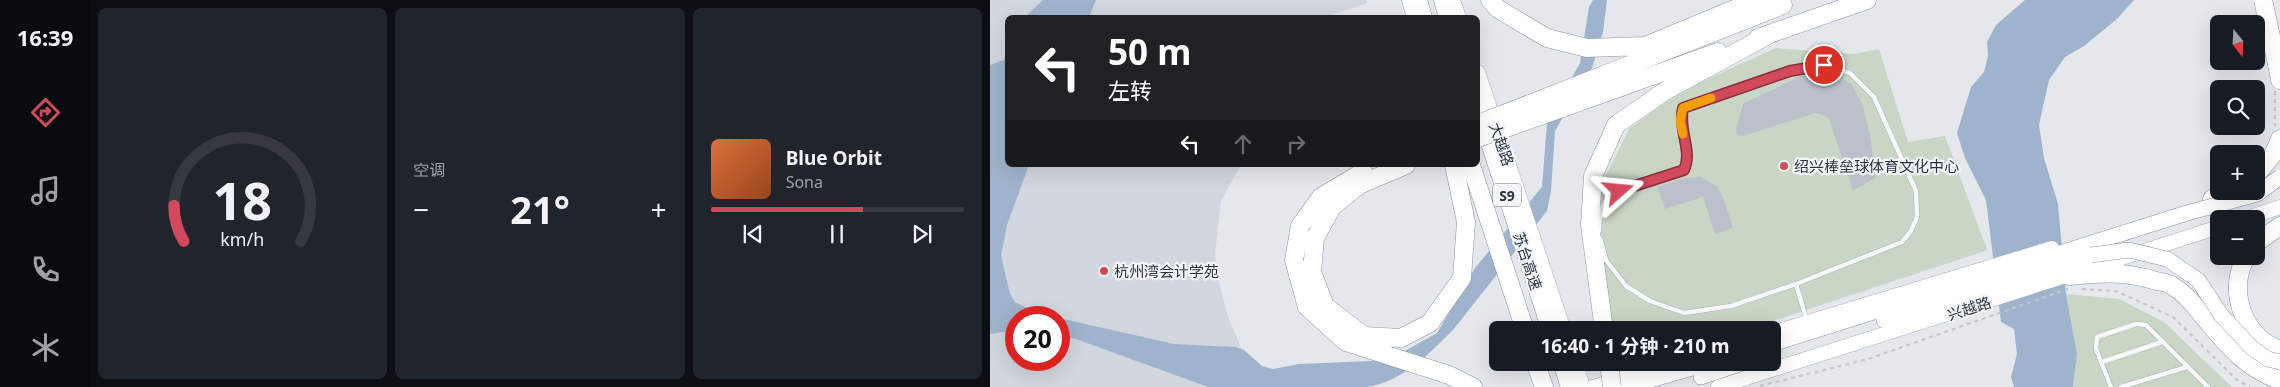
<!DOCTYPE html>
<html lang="zh">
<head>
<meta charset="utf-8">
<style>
  :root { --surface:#171b24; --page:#20242c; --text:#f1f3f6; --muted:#9ea1a6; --line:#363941; --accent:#d1495b }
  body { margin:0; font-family:"Noto Sans","Noto Sans SC",sans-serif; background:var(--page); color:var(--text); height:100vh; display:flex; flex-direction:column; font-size:19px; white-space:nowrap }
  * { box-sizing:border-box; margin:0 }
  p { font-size:16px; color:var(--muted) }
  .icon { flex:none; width:28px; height:28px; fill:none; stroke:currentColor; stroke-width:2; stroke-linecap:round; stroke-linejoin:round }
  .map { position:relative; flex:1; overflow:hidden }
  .details { display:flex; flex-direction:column; gap:8px; padding:8px; background:#0d0f14; width:900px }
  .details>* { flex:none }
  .hud { position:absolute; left:15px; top:15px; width:475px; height:152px; border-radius:8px; box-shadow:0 5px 20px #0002; background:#202124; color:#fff; overflow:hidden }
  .needle { width:32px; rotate:162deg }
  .fabs { position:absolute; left:1220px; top:15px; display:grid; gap:10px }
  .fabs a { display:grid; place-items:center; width:55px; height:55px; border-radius:8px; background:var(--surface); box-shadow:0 5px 20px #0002; font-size:25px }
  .speed { position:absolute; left:15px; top:306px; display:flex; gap:10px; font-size:25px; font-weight:700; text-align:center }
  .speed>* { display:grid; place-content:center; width:65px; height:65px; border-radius:50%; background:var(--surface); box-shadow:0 5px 20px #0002; line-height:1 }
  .speed .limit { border:8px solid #d22; background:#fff; color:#111 }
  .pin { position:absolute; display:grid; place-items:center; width:42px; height:42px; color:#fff; margin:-21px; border:2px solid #fff; border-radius:50%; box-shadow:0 1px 5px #0007 }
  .me { position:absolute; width:55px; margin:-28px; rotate:72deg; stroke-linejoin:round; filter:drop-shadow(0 0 4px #0008) }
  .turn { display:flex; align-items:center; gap:18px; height:105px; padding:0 20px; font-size:22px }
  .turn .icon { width:65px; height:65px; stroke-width:2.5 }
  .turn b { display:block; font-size:35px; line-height:42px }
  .lanes { display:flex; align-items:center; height:48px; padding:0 20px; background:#0003; justify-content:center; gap:25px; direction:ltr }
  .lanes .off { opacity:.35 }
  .big { font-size:38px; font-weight:700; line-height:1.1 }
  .details .card { flex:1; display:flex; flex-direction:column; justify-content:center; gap:8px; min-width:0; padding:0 18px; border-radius:8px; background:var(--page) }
  .details .dial { align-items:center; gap:0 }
  .dial svg { height:130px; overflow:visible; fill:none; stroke:var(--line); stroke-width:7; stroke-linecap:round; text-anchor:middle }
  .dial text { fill:var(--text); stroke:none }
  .song { display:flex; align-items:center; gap:15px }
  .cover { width:60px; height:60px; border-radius:8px; background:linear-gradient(135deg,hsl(20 70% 55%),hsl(20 70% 35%)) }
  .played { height:5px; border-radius:2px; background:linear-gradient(90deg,var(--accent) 60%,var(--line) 60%) }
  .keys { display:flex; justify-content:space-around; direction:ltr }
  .heat { display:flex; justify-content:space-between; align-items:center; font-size:28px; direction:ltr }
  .details .tiles { flex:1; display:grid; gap:8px; grid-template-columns:repeat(3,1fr) }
  .trip { position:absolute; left:499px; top:321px; width:292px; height:50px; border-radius:8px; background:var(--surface); box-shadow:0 5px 20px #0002; font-weight:700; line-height:50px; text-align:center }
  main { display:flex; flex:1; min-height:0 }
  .tabs { display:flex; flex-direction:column; width:90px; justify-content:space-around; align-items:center; background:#090b0e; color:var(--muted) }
  .tabs .icon { width:35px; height:35px }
  .tabs .on { color:var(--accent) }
  .tabs b { font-size:22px; color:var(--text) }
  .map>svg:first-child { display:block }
  .built { fill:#d2d6de; fill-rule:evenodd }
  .green { fill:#c9d6c5 }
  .water { fill:#9fb4cc }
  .building { fill:#bbc0ca }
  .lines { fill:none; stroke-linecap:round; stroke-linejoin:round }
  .service-casing { stroke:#a9aeb7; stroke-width:5.5 }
  .secondary-casing { stroke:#a9aeb7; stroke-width:15 }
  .trunk-casing { stroke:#8b94a3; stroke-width:16 }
  .motorway-casing { stroke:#8b94a3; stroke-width:19 }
  .path { stroke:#c2c5cb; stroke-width:2; stroke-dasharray:4 4; stroke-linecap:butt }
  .service { stroke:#f7f8fa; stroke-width:4.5 }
  .secondary { stroke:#fff; stroke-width:14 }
  .trunk { stroke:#fff; stroke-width:15 }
  .motorway { stroke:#fff; stroke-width:18 }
  .trunk-bridge-casing { stroke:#8b94a3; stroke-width:16; stroke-linecap:butt }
  .motorway-bridge-casing { stroke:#8b94a3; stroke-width:19; stroke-linecap:butt }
  .trunk-bridge { stroke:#fff; stroke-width:15 }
  .motorway-bridge { stroke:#fff; stroke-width:18 }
  .route-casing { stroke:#882f3b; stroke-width:12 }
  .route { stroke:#d1495b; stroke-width:9 }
  .slow { stroke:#f59e0b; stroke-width:9 }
  .poi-dot { fill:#d1495b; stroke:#f4f6f9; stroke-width:2 }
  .labels { text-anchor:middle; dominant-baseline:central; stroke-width:4.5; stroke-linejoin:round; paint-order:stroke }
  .shield { fill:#f4f6f9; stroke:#676e7b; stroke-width:1 }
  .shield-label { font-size:14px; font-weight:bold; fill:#2b3445 }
  .street-label { font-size:15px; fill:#2b3445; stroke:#f4f6f9 }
  .poi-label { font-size:15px; fill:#2b3445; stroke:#f4f6f9; text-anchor:start }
</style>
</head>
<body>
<main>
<nav class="tabs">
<b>16:39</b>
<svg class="icon on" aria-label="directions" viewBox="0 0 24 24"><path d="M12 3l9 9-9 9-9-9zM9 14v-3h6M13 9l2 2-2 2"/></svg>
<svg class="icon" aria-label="music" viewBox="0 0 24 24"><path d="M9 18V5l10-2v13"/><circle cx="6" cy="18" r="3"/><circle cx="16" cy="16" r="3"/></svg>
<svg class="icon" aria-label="phone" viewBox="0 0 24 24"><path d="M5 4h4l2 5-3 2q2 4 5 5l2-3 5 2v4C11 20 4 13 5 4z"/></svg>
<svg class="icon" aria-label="climate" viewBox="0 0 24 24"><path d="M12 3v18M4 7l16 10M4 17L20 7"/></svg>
</nav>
<section class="details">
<div class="tiles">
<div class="card dial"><svg viewBox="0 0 100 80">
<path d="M14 69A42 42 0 1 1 86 69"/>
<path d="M14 69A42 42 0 0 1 8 47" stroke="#d1495b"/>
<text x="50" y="56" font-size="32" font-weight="700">18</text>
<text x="50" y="72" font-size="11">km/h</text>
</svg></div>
<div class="card"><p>空调</p>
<div class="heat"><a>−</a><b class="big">21°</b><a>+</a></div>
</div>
<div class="card">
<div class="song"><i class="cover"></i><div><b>Blue Orbit</b><p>Sona</p></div></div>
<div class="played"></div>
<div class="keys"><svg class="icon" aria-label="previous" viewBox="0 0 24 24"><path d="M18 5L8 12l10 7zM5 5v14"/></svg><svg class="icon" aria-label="pause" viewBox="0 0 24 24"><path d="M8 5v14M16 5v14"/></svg><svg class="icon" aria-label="next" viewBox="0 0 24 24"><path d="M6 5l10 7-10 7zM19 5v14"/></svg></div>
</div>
</div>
</section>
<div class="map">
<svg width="1290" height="387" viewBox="0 0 1290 387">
  <rect width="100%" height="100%" fill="#e4e7ec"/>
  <path class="built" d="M 0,0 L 376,0 L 377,3 L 332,18 L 18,18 L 17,117 L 0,123 Z
    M 30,165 L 251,165 L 231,201 L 225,254 L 228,278 L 238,317 L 268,387 L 0,387 L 0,265 ZM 26,318 L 69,318 L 69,360 L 26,360 Z"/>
  <path class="green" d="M 786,48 L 864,54 L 889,49 L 918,142 L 955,136 L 997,250 L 756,330 L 619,330 L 605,221 L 609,189 L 639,129 L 693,90 Z
    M 1076,294 L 1129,299 L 1174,322 L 1242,387 L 1083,387 L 1087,354 Z"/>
  <path class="water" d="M 53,0 L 106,0 L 99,17 L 35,17 Z
    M 603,0 L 617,0 L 613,32 L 602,68 L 565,131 L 561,191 L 557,211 L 463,330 C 440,353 413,381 378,387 L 218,387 L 86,339 L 69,336 L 69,318 L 184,344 L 245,347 L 254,350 L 272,366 L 283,369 L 309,364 L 382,361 L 413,352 L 447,333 L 485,268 L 552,187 L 557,123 L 590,63 L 599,7 Z
    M 1035,0 L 1144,0 L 1127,19 L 1094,46 L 1075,57 L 1059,80 L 1049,125 L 1054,158 L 1068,204 L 1076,294 L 1087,354 L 1083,387 L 1024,387 L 1021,377 L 1027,354 L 1024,329 L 1011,322 L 996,200 L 975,158 L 967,133 L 981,87 L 994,72 L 998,56 L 997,42 L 1006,25 Z
    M 17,49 L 18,165 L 39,165 L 17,225 L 11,256 L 20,294 L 25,302 L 44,312 L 66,317 L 26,318 L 26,330 L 0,334 L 0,65 L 14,60 Z"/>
  <path class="building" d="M 834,70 L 848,74 L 861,84 L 872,103 L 880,136 L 886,178 L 863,190 L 839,119 L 834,115 L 825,113 L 753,136 L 747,135 L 746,129 L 753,104 L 819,72 Z
    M 711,177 L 727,186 L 734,200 L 743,228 L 725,234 L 713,197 L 675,209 L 667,187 L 695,178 Z"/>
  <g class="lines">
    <defs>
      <path id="service" d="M 609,231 C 609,220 610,209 616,200 C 627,186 676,176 694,170 C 703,151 688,131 693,108 L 800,71 L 834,65 L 860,73 L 884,97 L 926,191 L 927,217 L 921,231 L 912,242 L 806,284 L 817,321
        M 610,238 L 616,260 L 636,286 L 660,301 L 694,313 L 741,306 L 806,284
        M 1112,362 L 1172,342
        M 1121,387 L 1106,349 L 1107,337 L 1146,324 L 1156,325 L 1218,387
        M 1131,387 L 1197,367"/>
      <path id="secondary" d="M 419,0 L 424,18
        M 463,0 L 469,18
        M 488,72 L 574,330
        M 1254,219 L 1290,207
        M 782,333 L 1062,248
        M 585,362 L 593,387
        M 603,387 L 686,362
        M 728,387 L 1229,227"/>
      <path id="trunk" d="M 894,320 L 1101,255
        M 782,344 L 1197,213
        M 711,377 L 756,362
        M 636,387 L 723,362"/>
      <path id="motorway" d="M 428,0 L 433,18
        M 453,0 L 458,18
        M 500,0 L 508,9 L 557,38 L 597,48 L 655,46 L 759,3 L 793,5
        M 768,38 L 877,0
        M 1287,64 L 1290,80
        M 624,71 L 788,7
        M 631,87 L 728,52
        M 488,106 L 561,330
        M 416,165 L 369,185 L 342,207 L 325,238 L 322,272 L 335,306 L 374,336 L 411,338 L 440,323 L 472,278 L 476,222 L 464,165
        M 481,165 L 535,330
        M 373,172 L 331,197 L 310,226 L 304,260 L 317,307 L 356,342 L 459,375 L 483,387
        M 1266,175 L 1284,153 L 1290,139
        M 1222,199 L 1237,191
        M 1266,243 L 1290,226
        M 1257,256 C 1236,288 1253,338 1290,350
        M 1079,276 C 1110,273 1133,271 1163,280 C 1169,282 1176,282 1181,285 C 1193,292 1204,304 1212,315 C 1236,343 1254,368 1290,380
        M 614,330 L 600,225 L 603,176 L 626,125 L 675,91 L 780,34
        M 545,362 L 554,387
        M 572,362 L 580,387"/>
    </defs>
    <use href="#service" class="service-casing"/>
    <use href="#secondary" class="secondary-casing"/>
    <use href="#trunk" class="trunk-casing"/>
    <use href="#motorway" class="motorway-casing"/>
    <path class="path" d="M 1285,91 L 1285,126
      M 1092,289 L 1126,291 L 1183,317 L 1247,380 L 1260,387
      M 770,386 L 878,359 L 1078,289"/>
    <use href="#service" class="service"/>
    <use href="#secondary" class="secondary"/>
    <use href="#trunk" class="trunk"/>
    <use href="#motorway" class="motorway"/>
    <defs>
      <path id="trunk-bridge" d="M 1197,213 L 1267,194 L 1290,177
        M 1101,255 L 1139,250 L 1177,259 L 1208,280 L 1232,316 L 1262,348 L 1278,359 L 1290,362"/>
      <path id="motorway-bridge" d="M 1273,0 L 1287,64
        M 488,124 L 624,71
        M 488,138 L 631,87
        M 619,362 L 622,387"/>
    </defs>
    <use href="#trunk-bridge" class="trunk-bridge-casing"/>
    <use href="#motorway-bridge" class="motorway-bridge-casing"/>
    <use href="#trunk-bridge" class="trunk-bridge"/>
    <use href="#motorway-bridge" class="motorway-bridge"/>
  </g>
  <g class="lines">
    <defs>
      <path id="route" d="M 629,191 L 694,170 C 703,151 688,131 693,108 L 800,71 L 834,65"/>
    </defs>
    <use href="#route" class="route-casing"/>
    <use href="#route" class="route"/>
    <path class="slow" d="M 693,134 L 690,121 L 693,108 L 721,98"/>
  </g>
  <g class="poi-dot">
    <circle cx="794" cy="166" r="5"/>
    <circle cx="114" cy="271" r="5"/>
  </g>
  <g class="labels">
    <rect class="shield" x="503" y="183.5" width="28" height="23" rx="4"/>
    <g class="shield-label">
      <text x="517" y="195">S9</text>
    </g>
    <g class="street-label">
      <text transform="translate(512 144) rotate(71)">大越路</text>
      <text transform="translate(538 261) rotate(72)">苏台高速</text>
      <text transform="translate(979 308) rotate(-18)">兴越路</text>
    </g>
    <g class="poi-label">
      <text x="804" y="166">绍兴棒垒球体育文化中心</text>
      <text x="124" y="271">杭州湾会计学苑</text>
    </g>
  </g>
</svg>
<div class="fabs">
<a><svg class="needle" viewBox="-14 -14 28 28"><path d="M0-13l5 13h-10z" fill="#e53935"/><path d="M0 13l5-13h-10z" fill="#9ea1a6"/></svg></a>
<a><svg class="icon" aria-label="search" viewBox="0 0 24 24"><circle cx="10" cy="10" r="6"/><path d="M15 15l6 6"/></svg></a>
<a>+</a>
<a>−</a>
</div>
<div class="speed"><div class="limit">20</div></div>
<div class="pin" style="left:834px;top:65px;background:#d93025"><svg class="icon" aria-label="arrive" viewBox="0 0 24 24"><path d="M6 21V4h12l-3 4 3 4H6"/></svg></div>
<svg class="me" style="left:629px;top:191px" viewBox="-20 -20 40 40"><path d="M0-17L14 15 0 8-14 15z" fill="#d1495b" stroke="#fff" stroke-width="4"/></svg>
<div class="trip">16:40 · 1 分钟 · 210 m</div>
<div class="hud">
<div class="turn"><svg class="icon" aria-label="left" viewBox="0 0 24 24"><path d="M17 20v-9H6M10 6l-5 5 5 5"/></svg><div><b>50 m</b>左转</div></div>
<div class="lanes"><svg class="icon" aria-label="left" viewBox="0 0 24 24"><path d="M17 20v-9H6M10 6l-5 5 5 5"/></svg><svg class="icon off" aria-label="ahead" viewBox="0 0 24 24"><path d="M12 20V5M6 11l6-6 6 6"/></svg><svg class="icon off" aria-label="right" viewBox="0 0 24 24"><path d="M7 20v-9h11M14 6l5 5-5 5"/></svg></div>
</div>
</div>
</main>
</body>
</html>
